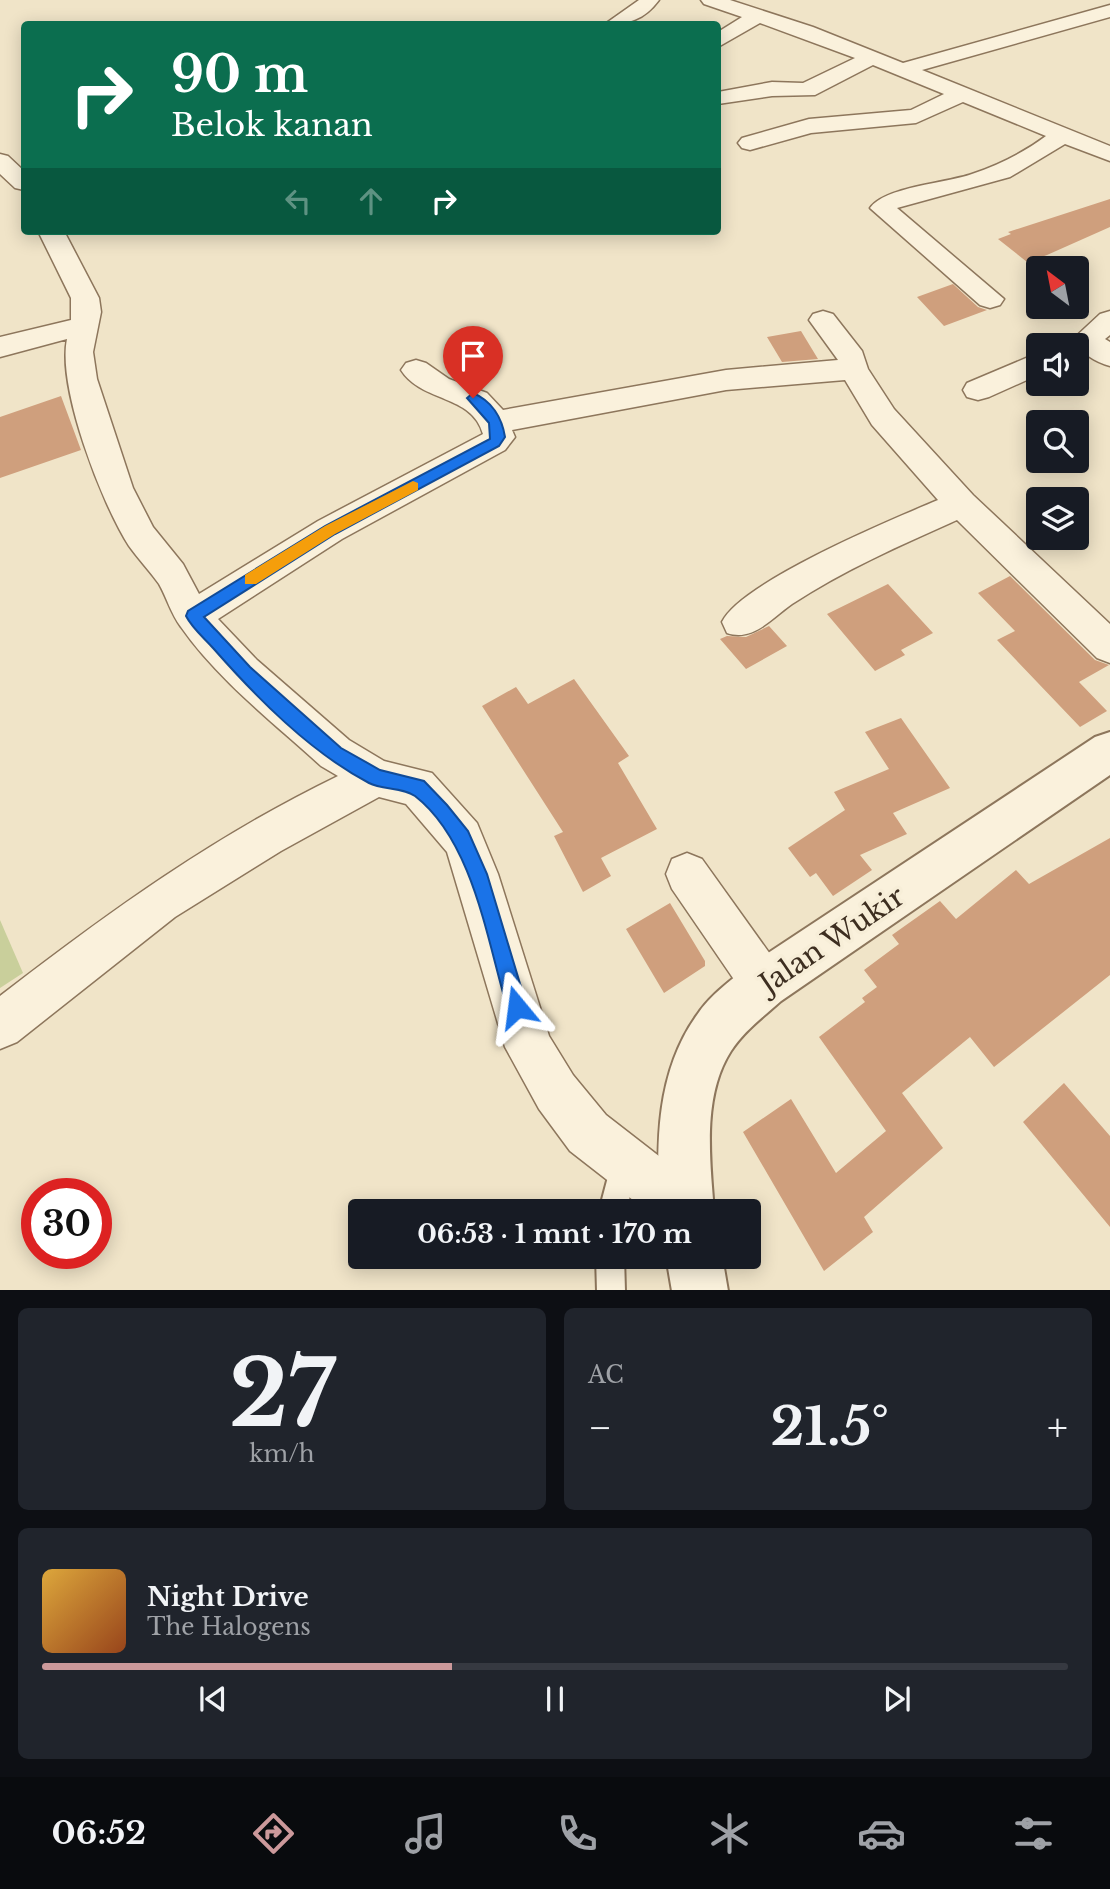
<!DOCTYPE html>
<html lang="id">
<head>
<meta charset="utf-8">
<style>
  :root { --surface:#171b24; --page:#20242c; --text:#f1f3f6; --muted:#9ea1a6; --line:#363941; --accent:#cc999b }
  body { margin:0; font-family:"Libre Baskerville",serif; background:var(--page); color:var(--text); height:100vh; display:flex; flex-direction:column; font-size:26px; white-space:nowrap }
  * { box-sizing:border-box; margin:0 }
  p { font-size:23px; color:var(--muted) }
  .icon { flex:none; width:38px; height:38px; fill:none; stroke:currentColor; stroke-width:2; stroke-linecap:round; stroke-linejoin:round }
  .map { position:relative; height:1290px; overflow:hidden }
  .sheet { display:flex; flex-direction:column; gap:18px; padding:18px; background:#0d0f14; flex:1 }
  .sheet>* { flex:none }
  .guide { position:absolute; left:21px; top:21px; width:700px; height:214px; border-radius:7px; box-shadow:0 4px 18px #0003; background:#0b6e4f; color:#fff; overflow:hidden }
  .needle { width:46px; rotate:328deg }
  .controls { position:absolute; left:1026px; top:256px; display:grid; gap:14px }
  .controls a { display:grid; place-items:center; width:63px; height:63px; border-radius:7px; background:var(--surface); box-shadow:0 4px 18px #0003; font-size:35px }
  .speed { position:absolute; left:21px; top:1178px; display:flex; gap:14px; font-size:35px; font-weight:700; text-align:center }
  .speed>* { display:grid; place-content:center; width:91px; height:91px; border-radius:50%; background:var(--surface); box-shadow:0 4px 18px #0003; line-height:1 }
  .speed .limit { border:10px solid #d22; background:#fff; color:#111 }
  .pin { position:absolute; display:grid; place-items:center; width:60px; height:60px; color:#fff; margin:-72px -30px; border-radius:50% 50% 50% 0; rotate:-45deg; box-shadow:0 0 7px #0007 }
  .pin .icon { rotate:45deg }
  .me { position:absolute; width:77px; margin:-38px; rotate:344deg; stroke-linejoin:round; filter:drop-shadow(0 0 5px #0008) }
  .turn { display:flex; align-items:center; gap:24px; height:147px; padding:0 35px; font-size:32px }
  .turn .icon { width:91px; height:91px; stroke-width:2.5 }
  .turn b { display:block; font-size:49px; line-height:60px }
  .lanes { display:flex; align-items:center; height:66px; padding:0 35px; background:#0003; justify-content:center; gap:35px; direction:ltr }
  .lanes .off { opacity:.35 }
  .big { font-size:52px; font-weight:700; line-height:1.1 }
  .sheet .widget { flex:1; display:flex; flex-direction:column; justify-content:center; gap:10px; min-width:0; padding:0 24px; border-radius:10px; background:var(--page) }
  .sheet .dial { align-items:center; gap:0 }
  .dial b { font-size:91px; line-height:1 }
  .song { display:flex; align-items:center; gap:21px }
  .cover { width:84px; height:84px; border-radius:10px; background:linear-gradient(135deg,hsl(40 70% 55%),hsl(20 70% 35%)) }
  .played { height:7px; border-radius:4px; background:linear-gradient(90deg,var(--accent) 40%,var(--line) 40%) }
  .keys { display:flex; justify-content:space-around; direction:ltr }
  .heat { display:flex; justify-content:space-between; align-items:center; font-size:38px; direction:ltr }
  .sheet .tiles { flex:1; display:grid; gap:18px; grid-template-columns:1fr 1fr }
  .widget:last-child { grid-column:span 2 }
  .trip { position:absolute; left:348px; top:1199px; width:413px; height:70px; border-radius:7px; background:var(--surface); box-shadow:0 4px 18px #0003; font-weight:700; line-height:70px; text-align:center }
  .menu { display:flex; height:112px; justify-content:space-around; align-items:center; background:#090b0e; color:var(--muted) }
  .menu .icon { width:49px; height:49px }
  .menu .on { color:var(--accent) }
  .menu b { font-size:32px; color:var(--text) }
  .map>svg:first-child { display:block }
  .green { fill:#c9cf9b }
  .building { fill:#cf9f7d }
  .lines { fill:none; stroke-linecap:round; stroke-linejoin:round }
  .service-casing { stroke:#8d765c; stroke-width:4 }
  .minor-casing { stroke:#8d765c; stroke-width:3 }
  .tertiary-casing { stroke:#8d765c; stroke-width:4 }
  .service { fill:#faf1dc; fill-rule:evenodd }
  .minor { fill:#faf1dc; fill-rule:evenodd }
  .tertiary { fill:#faf1dc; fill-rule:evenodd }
  .route { fill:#1a73e8; stroke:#114b97; stroke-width:2 }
  .slow { fill:#f59e0b }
  .labels { text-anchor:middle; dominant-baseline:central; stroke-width:7; stroke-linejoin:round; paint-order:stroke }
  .near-street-label { font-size:28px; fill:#3d2e20; stroke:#f7eed8 }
</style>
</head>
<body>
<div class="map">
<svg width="1110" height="1291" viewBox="0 0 1110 1291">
  <rect width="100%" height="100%" fill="#f0e4c8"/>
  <path class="green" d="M 0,920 L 23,973 L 0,988 Z"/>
  <path class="building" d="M 1110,199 L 1110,227 L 1047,255 L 1027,262 L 998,239 L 1011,234 L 1008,232 Z
    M 953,284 L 978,307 L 987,310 L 944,326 L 917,297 Z
    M 801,331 L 818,359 L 782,362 L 767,337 Z
    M 61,396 L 81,450 L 0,478 L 0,417 Z
    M 1010,576 L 1095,660 L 1109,665 L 1079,682 L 1107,711 L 1080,727 L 997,640 L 1015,631 L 978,593 Z
    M 888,584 L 933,633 L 901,650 L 905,655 L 875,671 L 827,614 Z
    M 769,626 L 787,646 L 746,669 L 720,639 L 727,636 L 746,637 Z
    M 574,679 L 629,756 L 618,763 L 657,829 L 601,858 L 611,876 L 583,892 L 554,836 L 563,832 L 482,706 L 516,687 L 528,704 Z
    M 901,718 L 950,788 L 893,813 L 907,834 L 860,855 L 872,870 L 833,896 L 816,873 L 810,877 L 788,848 L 845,810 L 834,792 L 889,769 L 865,732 Z
    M 1110,838 L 1110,975 L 994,1067 L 970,1037 L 902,1093 L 943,1148 L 864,1217 L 873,1232 L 824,1271 L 743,1132 L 791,1099 L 836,1173 L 886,1131 L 819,1037 L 865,1002 L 862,998 L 877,987 L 864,970 L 899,944 L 892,935 L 940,901 L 956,919 L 1016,870 L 1029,884 Z
    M 670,903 L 705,961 L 705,966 L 664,993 L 626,929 Z
    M 1064,1083 L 1110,1136 L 1110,1227 L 1023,1122 Z"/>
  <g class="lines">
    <defs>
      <path id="service" d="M 623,1150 L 632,1154 L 636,1163 L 627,1211 L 599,1211 L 614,1154 Z
        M 596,1256 L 624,1256 L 625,1291 L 597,1291 Z"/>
      <path id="minor" d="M 639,0 L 659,0 C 644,20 629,24 605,24 Z
        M 701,0 L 730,0 L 813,27 L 903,63 L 1110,5 L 1110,17 L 922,70 L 1110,146 L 1110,161 L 1065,144 L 1010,177 L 897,208 L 1004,299 L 1000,305 L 990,308 L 980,305 L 870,208 C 884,187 947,183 972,174 C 999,165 1023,153 1046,136 L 963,102 L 916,123 L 811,133 L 750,150 L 742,148 L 738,143 L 742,138 L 809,119 L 911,110 L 944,94 L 873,65 L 815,95 L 772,96 L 718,104 L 718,92 L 772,82 L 803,83 L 855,58 L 760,23 L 718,47 L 718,32 L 742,17 L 704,4 Z
        M 0,154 L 8,156 L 24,171 L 24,190 L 15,188 L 0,174 Z
        M 38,231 L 64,231 L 99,298 L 101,312 L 93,352 L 97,379 L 133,488 L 153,527 L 183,564 L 199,594 L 318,521 L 483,434 C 472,394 422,403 401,370 L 406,363 L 416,360 L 426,363 L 449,379 L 487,393 L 503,410 L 726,370 L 838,360 L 809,320 L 813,314 L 823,311 L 833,314 L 862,351 L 868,369 L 894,409 L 973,495 L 1110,624 L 1110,663 L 1097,658 L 957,520 C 901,545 844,570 792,604 C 772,618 753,642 727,633 L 722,622 C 741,582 893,519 938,500 L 872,425 L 845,380 L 726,390 L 512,430 L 515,437 L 505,450 L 342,539 L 218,619 L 257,660 L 349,740 L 384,761 L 432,773 L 477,823 L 498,874 L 549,1036 L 573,1075 L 606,1115 L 704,1191 L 711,1211 L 647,1211 L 570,1151 L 539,1109 L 505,1047 L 447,852 L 406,804 L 379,797 L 281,851 L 175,917 L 17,1042 L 0,1049 L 0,996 C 109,912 214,836 338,776 L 321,766 C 274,723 218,680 181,627 C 171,614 167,598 159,584 C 150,571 138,559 129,546 C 102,504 57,388 67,339 L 0,357 L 0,337 L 71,320 L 71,298 Z
        M 1110,311 L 1110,335 L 1105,339 L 1110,342 L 1110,366 C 1095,362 1080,352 1072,340 L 1100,314 Z
        M 1038,353 L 1038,375 L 989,397 L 978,400 L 967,397 L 963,390 L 967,383 Z
        M 687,853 L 702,859 L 780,968 L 787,984 L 780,1000 L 764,1007 L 748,1000 L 672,889 L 666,874 L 672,859 Z"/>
      <path id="tertiary" d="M 1110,732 L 1110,775 L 781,1001 C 763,1017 744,1031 731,1051 C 702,1096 710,1160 714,1211 L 660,1211 C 656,1144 656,1072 697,1015 C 710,995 729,982 747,967 L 1095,737 Z
        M 666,1256 L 722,1256 L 728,1291 L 672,1291 Z"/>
    </defs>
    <use href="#service" class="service-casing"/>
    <use href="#minor" class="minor-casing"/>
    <use href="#tertiary" class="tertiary-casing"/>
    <use href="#service" class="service"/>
    <use href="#minor" class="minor"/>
    <use href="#tertiary" class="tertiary"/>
  </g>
  <path class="route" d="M 473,393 C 492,401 502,418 505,437 L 499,446 L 335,534 L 204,617 L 250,667 L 341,748 L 380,770 L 424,781 L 447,805 L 468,831 L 487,874 L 527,1007 L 524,1014 L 517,1017 L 510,1014 L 507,1007 C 487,940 473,841 415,796 C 403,787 382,790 369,783 C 310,752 257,698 213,648 C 204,638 192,628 186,616 L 188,611 L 325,526 L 490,439 L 489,423 L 467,398 Z"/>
  <path class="slow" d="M 413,481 L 418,483 L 418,490 L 335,534 L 256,584 L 245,584 L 245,575 L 325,526 Z"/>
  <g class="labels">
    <g class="near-street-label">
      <text transform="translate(832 940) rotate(-34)">Jalan Wukir</text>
    </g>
  </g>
</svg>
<div class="controls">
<a><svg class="needle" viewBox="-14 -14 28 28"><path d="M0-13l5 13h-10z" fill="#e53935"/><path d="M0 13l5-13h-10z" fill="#9ea1a6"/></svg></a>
<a><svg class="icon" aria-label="sound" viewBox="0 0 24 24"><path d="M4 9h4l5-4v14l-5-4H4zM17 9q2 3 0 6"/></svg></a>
<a><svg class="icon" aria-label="search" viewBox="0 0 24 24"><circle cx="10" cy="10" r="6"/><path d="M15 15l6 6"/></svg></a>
<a><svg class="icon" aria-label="layers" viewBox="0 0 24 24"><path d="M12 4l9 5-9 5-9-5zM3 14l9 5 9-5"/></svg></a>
</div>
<div class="speed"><div class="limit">30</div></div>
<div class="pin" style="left:473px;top:398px;background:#d93025"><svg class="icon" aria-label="arrive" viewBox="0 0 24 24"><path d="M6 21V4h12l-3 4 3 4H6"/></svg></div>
<svg class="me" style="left:517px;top:1007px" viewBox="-20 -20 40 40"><path d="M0-17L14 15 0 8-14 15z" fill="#1a73e8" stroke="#fff" stroke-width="4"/></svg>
<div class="trip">06:53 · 1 mnt · 170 m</div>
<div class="guide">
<div class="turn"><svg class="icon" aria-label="right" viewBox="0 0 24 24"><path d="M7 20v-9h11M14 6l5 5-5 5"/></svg><div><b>90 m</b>Belok kanan</div></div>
<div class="lanes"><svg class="icon off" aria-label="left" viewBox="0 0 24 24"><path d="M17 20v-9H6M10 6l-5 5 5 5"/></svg><svg class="icon off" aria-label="ahead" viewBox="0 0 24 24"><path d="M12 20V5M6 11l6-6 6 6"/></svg><svg class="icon" aria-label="right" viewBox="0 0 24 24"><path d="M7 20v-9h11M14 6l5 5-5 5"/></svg></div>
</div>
</div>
<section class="sheet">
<div class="tiles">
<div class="widget dial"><b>27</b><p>km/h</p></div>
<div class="widget"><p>AC</p>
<div class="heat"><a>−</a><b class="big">21.5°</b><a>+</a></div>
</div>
<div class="widget">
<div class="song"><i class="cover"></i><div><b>Night Drive</b><p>The Halogens</p></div></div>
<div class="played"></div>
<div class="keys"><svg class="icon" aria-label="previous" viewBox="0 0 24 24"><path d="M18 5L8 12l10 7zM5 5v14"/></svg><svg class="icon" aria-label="pause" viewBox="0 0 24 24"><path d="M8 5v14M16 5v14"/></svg><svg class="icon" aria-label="next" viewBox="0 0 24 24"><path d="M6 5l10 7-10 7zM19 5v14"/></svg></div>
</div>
</div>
</section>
<nav class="menu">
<b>06:52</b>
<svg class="icon on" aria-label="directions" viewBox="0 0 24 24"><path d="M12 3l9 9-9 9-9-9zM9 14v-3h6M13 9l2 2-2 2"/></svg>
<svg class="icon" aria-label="music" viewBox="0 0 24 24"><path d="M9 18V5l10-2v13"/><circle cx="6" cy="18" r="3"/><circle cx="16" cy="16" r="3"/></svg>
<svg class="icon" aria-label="phone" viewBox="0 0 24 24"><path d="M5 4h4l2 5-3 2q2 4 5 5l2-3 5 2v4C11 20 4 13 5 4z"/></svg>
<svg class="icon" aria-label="climate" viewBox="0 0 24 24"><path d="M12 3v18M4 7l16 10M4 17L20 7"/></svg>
<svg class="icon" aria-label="car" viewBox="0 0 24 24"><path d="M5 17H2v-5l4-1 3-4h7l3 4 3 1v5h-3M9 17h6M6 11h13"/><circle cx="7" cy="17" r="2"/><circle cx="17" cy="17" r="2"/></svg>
<svg class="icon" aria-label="filters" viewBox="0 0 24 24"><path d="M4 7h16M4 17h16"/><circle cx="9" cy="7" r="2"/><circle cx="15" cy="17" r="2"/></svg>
</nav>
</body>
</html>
